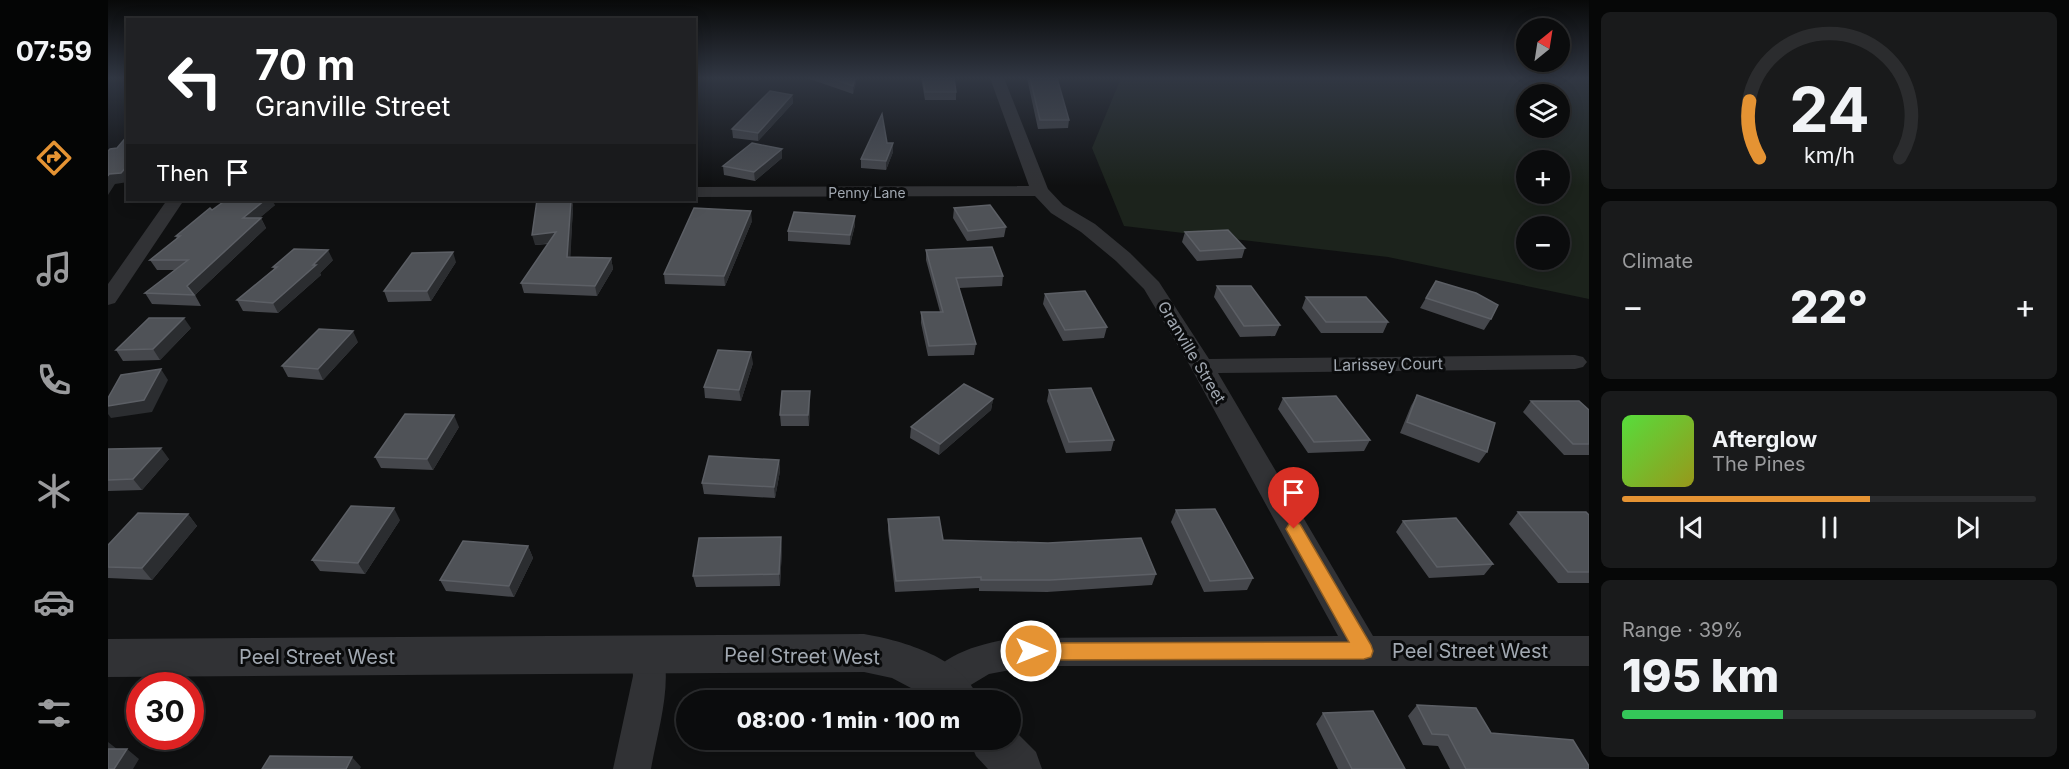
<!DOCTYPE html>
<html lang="en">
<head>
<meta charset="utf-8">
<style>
  :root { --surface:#0b0c0d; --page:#191a1b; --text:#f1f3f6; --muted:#9a9b9d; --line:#2b2c2e; --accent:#e59333 }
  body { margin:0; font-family:Inter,sans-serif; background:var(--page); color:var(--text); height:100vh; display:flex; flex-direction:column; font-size:22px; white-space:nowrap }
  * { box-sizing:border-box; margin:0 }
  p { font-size:20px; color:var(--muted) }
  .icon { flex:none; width:33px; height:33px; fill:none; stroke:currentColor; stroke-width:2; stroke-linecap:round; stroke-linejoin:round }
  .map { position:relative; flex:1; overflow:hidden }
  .sheet { display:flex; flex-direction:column; gap:12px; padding:12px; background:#060707; width:480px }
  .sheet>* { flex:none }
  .hud { position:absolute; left:18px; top:18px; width:570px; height:183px; border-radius:0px; box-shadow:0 3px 15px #0003,0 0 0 2px var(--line); background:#202124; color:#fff; overflow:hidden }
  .needle { width:39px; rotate:30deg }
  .buttons { position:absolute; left:1408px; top:18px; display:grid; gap:12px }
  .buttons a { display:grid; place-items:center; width:54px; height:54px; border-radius:50%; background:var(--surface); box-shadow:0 3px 15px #0003,0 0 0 2px var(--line); font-size:30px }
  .speed { position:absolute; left:18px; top:672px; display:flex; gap:12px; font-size:30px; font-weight:700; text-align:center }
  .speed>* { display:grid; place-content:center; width:78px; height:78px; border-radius:50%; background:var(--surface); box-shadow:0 3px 15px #0003,0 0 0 2px var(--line); line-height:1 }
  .speed .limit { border:9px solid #d22; background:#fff; color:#111 }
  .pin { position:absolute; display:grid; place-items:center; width:51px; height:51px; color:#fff; margin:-62px -26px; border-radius:50% 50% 50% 0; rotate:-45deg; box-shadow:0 0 6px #0007 }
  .pin .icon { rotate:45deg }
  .me { position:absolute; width:66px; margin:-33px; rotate:90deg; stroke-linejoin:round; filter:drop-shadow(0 0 4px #0008) }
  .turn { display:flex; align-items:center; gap:21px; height:126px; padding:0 30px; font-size:27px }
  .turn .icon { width:78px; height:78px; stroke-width:2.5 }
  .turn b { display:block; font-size:42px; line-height:51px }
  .then { display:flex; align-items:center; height:57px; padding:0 30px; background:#0003; gap:12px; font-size:22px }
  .big { font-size:45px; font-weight:800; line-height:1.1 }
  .sheet .tile { flex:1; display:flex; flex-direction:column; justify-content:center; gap:9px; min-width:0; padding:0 21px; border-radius:9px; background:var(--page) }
  .sheet .dial { align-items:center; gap:0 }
  .dial svg { height:156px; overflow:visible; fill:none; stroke:var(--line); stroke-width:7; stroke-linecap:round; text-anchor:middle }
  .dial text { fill:var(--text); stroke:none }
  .song { display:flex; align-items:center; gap:18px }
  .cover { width:72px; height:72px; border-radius:9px; background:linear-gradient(135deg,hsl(110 70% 55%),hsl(60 70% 35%)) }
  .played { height:6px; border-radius:3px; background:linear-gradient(90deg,var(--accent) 60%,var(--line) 60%) }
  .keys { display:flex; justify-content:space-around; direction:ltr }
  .heat { display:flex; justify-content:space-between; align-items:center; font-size:33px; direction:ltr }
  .charge { height:9px; border-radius:4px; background:linear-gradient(90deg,#34c759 39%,var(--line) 0) }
  .trip { position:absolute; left:568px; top:690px; width:345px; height:60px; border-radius:30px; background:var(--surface); box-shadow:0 3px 15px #0003,0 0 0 2px var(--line); font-weight:800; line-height:60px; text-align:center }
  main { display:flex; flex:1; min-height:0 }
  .tab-bar { display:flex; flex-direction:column; width:108px; justify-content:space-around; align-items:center; background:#040505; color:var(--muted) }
  .tab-bar .icon { width:42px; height:42px }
  .tab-bar .active { color:var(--accent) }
  .tab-bar b { font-size:27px; color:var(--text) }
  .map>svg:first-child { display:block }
  .green { fill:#1c231c; fill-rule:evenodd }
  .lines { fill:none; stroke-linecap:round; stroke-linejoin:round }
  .minor { fill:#313235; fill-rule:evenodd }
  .tertiary { fill:#313235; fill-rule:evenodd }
  .wall { fill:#45474c }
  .shaded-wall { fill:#2b2d30 }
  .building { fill:#4f5257; stroke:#5c5f65; stroke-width:1.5 }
  .route { fill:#e59333; stroke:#956021; stroke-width:1.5 }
  .labels { text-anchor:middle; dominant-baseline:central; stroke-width:6; stroke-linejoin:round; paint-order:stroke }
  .far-street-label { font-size:14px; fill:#a1a8b1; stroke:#0a0b0c }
  .street-label { font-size:16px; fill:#a1a8b1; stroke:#0a0b0c }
  .near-street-label { font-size:20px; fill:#a1a8b1; stroke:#0a0b0c }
</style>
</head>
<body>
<main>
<nav class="tab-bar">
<b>07:59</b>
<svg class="icon active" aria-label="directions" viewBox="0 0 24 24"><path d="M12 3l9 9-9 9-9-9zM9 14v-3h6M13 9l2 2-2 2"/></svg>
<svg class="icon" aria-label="music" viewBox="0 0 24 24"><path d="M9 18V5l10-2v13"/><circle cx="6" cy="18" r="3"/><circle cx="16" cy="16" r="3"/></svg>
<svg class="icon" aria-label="phone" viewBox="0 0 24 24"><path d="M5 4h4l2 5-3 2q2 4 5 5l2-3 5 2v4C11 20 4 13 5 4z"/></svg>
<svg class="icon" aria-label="climate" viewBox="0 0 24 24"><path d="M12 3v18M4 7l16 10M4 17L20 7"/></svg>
<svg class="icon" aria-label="car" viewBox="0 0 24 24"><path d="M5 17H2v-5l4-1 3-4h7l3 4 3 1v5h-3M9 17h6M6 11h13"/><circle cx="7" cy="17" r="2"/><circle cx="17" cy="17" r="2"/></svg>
<svg class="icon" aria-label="filters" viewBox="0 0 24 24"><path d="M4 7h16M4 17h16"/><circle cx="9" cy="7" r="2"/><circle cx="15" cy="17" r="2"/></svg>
</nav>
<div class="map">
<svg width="1481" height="769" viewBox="0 0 1481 769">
  <rect width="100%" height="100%" fill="#0f1011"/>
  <path class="green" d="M 1013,78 L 1481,78 L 1481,299 L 1280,257 L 1016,226 L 984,148 ZM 1419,94 L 1452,94 L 1452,128 L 1419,128 ZM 1419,160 L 1452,160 L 1452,194 L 1419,194 ZM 1419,226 L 1452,226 L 1452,260 L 1419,260 Z"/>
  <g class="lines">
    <path class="minor" d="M 882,78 L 896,78 L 940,189 L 955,205 L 987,224 L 1022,253 L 1051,282 L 1101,359 L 1467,355 L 1475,357 L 1479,362 L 1475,367 L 1467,369 L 1110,373 L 1265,636 L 1481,636 L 1481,666 L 923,666 L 881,674 L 846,695 L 834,700 L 822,695 L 817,684 C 831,653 878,642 909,638 L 1230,636 L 1082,366 L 1036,289 L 1008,261 L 973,232 L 943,213 L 927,196 L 586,197 L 586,187 L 921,186 Z
      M 59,200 L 76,200 L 7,303 L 0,305 L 0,284 Z
      M 540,640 L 552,644 C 567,678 549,733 543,769 L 505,769 L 525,676 L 523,655 L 528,644 Z"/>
    <path class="tertiary" d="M 756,634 C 796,641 856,658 871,700 L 819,700 L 803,688 L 784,678 L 756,672 L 0,677 L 0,639 Z
      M 903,727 L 928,752 L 934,769 L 880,769 L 868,756 L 861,740 L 903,740 Z"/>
  </g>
  <path class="wall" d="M 699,78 L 749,78 L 745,94 Z
    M 813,78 L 846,78 L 848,92 L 848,100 L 817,100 Z
    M 919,78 L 949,78 L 961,120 L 960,128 L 930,129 Z
    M 684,95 L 685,103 L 650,141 L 625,138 L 624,129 Z
    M 779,143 L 785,143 L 785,152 L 778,170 L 753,168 L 753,159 Z
    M 674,149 L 674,158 L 647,181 L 616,175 L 615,166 Z
    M 429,200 L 464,200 L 465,207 L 462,257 L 503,258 L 505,269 L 489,296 L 416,293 L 413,283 L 440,244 L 427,245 Z
    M 167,205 L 151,218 L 153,218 L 158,228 L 87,295 L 93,306 L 44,304 L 37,293 L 67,270 L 49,270 L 42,260 L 69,239 L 68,236 L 104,210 Z
    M 846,208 L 898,227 L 896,237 L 859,241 L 845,218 Z
    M 747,216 L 747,225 L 742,245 L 680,241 L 680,231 Z
    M 644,221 L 617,286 L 557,284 L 556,274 Z
    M 1077,232 L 1137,248 L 1134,258 L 1089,261 L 1074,242 Z
    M 818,250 L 895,276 L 894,286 L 851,288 L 868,344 L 866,355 L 820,356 L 813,323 L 813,312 L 832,312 L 818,260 Z
    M 225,260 L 212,273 L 213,275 L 170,313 L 135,311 L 129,300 L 166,269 L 165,267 Z
    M 348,262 L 323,301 L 280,302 L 276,291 Z
    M 1328,281 L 1383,319 L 1376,330 L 1312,308 Z
    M 1109,286 L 1172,325 L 1167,336 L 1132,337 L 1106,297 Z
    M 937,294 L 999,327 L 996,338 L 955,341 L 935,304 Z
    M 1198,297 L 1280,322 L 1275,333 L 1213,333 L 1194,308 Z
    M 83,328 L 52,360 L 15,361 L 8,350 Z
    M 250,342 L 215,380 L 180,377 L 174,366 Z
    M 645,363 L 633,401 L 597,398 L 596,387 Z
    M 941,390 L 1006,440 L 1003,451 L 958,453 L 939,401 Z
    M 1309,395 L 1379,452 L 1371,463 L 1292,433 L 1303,406 Z
    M 1175,398 L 1262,440 L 1256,451 L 1200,453 L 1170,409 Z
    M 885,399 L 883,410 L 831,455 L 802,438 L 803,427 Z
    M 1423,401 L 1481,410 L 1481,455 L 1456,455 L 1415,412 Z
    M 702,403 L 701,426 L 673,426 L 672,415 Z
    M 351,427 L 325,470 L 273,468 L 267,457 Z
    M 0,449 L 61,459 L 34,490 L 0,491 Z
    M 671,460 L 672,471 L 667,498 L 596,494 L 594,483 Z
    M 1068,510 L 1145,578 L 1139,590 L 1096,592 L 1063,522 Z
    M 1410,512 L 1481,515 L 1481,583 L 1450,583 L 1401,524 Z
    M 80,514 L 89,526 L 44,580 L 0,578 L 0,545 Z
    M 780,519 L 835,540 L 1048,574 L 1044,585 L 939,592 L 871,591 L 871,588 L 787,592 L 780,531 Z
    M 292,520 L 257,574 L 212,571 L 204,560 Z
    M 1295,521 L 1385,564 L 1376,575 L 1321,578 L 1288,532 Z
    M 420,546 L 425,558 L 406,597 L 338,591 L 332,580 Z
    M 674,548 L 672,586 L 588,587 L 585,576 Z
    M 1309,705 L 1383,733 L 1481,769 L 1342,769 L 1330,746 L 1315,745 L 1300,716 Z
    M 1215,713 L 1297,769 L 1230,769 L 1208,724 Z"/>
  <path class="shaded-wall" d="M 747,78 L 749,78 L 745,94 L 745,86 Z
    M 684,95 L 685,103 L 650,141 L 650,133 Z
    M 785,143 L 785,152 L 778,170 L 778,161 Z
    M 674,149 L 674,158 L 647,181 L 646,172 Z
    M 20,165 L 20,182 L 7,184 L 0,195 L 0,176 L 1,174 Z
    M 157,200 L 164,200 L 167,205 L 140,228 L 135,218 Z
    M 463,200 L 465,207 L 462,267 L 459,257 Z
    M 643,211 L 644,221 L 617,286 L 616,276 Z
    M 747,216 L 747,225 L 742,245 L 742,235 Z
    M 153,218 L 158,228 L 87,295 L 79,286 Z
    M 448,232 L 450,242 L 427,245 L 424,235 Z
    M 220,250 L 225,260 L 212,273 L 213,275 L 170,313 L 165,303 Z
    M 345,252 L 348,262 L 323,301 L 319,291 Z
    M 503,258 L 505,269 L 489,296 L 487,286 Z
    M 76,318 L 83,328 L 52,360 L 45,349 Z
    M 245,331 L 250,342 L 215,380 L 210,369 Z
    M 643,352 L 645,363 L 633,401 L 631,390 Z
    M 53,369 L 60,380 L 44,412 L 3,418 L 0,414 L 0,406 Z
    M 702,391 L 702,403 L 701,426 L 700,415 Z
    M 885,399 L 883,410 L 831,455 L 832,444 Z
    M 346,415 L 351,427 L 325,470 L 319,459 Z
    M 53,448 L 61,459 L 34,490 L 25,479 Z
    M 671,460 L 672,471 L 667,498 L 666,487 Z
    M 286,508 L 292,520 L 257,574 L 250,563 Z
    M 80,514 L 89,526 L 44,580 L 34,568 Z
    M 673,537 L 674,548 L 672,586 L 671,574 Z
    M 420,546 L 425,558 L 406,597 L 401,586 Z
    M 0,742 L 9,749 L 0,759 Z
    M 19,749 L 31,759 L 25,769 L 6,769 Z
    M 244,757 L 253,767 L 252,769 L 238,769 Z"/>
  <path class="building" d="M 723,78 L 747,78 L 745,86 Z
    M 815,78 L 846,78 L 848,92 L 817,92 Z
    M 922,78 L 949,78 L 961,120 L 932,120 Z
    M 662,91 L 684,95 L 650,133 L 624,129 Z
    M 774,114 L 779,143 L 785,143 L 778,161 L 753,159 Z
    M 20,135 L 20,165 L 13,173 L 1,174 L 0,176 L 0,151 L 2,149 L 9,148 Z
    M 644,143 L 674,149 L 646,172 L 615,166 Z
    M 118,200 L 157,200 L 135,218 L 153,218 L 79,286 L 86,295 L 37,293 L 80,260 L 42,260 L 72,236 L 68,236 L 102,208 L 104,210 Z
    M 429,200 L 463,200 L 459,257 L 503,258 L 487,286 L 413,283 L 448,232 L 424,235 Z
    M 882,205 L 898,227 L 860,231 L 846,208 Z
    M 586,208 L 643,211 L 616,276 L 556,274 Z
    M 686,212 L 747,216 L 742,235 L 680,231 Z
    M 1120,230 L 1137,248 L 1092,251 L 1077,232 Z
    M 884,247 L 895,276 L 848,278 L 868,344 L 821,346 L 813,312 L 835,312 L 818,250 Z
    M 186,249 L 220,250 L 205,265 L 208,265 L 165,303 L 129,300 L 169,267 L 165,267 Z
    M 345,252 L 319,291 L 276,291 L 304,253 Z
    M 1328,281 L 1368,293 L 1390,305 L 1383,319 L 1318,298 Z
    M 1109,286 L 1143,286 L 1172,325 L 1136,326 Z
    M 977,291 L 999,327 L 957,330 L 937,294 Z
    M 1198,297 L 1258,297 L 1280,322 L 1218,322 Z
    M 41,318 L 76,318 L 45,349 L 8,350 Z
    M 211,329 L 245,331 L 210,369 L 174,366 Z
    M 610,350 L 643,352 L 631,390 L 596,387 Z
    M 53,369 L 36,400 L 0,406 L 0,398 L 13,375 Z
    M 856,384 L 885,399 L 832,444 L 803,427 Z
    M 983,388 L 1006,440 L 961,442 L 941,390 Z
    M 674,391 L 702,391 L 700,415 L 672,415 Z
    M 1309,395 L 1387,423 L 1379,452 L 1299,422 Z
    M 1228,396 L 1262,440 L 1206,442 L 1175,398 Z
    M 1423,401 L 1471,401 L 1481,410 L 1481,444 L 1465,444 Z
    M 297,414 L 346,415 L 319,459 L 267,457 Z
    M 53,448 L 25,479 L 0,480 L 0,449 Z
    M 601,456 L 671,460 L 666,487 L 594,483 Z
    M 243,506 L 286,508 L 250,563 L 204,560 Z
    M 1107,509 L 1145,578 L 1102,581 L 1068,510 Z
    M 1410,512 L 1478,512 L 1481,515 L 1481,572 L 1460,572 Z
    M 30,513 L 80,514 L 34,568 L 0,567 L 0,545 Z
    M 831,517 L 835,540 L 940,543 L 1033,538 L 1048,574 L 942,580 L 873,580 L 873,577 L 788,581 L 780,519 Z
    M 1348,518 L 1385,564 L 1329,567 L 1295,521 Z
    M 673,537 L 671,574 L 585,576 L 591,538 Z
    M 355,541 L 420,546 L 401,586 L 332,580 Z
    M 1309,705 L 1368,708 L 1383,733 L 1465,740 L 1481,766 L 1481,769 L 1358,769 L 1340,735 L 1324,734 Z
    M 1265,711 L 1297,769 L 1244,769 L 1215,713 Z
    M 0,749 L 19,749 L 6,769 L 0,769 Z
    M 162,756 L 244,757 L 238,769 L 154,769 Z"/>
  <linearGradient id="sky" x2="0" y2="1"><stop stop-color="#080909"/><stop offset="0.42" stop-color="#313743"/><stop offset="1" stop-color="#313743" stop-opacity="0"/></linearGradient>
  <rect width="1481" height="186" fill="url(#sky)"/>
  <path class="route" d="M 1186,522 L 1192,524 L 1263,645 L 1265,651 L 1263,657 L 1256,659 L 923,660 L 916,657 L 914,651 L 916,645 L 923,643 L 1241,642 L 1178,529 L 1181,524 Z"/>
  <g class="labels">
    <g class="far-street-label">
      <text x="759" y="192">Penny Lane</text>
    </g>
    <g class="street-label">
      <text transform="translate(1084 352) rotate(59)">Granville Street</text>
      <text transform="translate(1280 364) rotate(-1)">Larissey Court</text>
    </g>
    <g class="near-street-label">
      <text x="1362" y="651">Peel Street West</text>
      <text transform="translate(694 656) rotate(1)">Peel Street West</text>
      <text x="209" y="657">Peel Street West</text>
    </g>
  </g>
</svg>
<div class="buttons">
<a><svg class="needle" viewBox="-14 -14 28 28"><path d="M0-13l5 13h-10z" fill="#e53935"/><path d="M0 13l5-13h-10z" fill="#9a9b9d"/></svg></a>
<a><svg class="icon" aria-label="layers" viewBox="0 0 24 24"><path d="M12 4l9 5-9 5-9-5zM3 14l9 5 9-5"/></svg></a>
<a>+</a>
<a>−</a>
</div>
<div class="speed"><div class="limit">30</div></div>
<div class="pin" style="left:1186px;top:529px;background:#d93025"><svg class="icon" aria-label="arrive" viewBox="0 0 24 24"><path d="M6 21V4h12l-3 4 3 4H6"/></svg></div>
<svg class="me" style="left:923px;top:651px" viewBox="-20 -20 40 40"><circle r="17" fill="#e59333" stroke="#fff" stroke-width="3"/><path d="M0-11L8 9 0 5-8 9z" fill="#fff"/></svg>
<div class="trip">08:00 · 1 min · 100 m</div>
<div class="hud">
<div class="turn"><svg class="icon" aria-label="left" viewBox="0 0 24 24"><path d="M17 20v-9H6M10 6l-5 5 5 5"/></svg><div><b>70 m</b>Granville Street</div></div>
<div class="then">Then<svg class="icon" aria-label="arrive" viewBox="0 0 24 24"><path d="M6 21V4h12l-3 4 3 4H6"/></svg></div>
</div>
</div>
<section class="sheet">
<div class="tile dial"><svg viewBox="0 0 100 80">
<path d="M14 69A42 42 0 1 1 86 69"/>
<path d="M14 69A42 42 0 0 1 9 40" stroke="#e59333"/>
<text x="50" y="56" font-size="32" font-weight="700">24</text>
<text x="50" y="72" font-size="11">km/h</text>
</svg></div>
<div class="tile"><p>Climate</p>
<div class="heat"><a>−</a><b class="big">22°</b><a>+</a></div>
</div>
<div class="tile">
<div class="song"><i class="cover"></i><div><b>Afterglow</b><p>The Pines</p></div></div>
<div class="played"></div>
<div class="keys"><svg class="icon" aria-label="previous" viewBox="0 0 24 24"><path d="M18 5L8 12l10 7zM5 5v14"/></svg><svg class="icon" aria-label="pause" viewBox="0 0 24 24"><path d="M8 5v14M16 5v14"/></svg><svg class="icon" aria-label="next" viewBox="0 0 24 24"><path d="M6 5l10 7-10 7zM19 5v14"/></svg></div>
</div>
<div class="tile"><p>Range · 39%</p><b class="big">195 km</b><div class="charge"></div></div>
</section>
</main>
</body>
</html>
